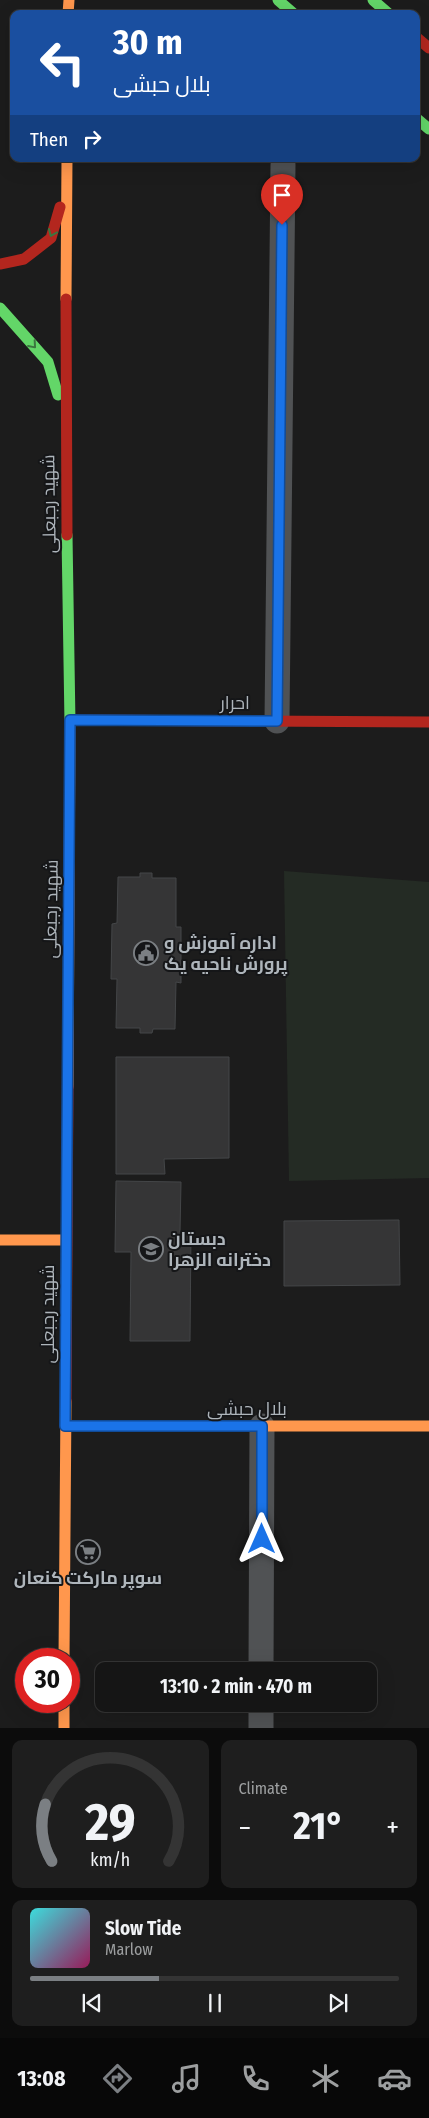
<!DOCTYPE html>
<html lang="en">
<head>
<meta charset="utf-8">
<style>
  :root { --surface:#151515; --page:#1e1e1e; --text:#f1f3f6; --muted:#9d9fa0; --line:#343434; --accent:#7b7f83 }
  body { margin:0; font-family:"Fira Sans Condensed",Cairo,sans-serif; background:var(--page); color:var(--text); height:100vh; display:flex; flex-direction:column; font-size:19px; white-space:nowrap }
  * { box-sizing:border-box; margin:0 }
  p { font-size:16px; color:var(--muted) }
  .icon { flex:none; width:28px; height:28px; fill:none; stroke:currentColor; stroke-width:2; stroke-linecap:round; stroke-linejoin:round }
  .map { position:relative; height:1728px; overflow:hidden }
  .details { display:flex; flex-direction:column; gap:12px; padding:12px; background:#0c0c0c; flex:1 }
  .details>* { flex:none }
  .guide { position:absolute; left:10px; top:10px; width:410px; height:152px; border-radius:10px; box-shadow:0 5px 20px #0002,0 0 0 1px var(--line); background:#1a4fa0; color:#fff; overflow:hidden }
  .speed { position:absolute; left:15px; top:1648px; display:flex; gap:10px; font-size:25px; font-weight:700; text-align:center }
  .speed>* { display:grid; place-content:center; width:65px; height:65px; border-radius:50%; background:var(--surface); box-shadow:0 5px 20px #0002,0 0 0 1px var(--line); line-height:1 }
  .speed .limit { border:8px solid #d22; background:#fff; color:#111 }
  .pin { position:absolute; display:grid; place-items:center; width:42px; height:42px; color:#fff; margin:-51px -21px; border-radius:50% 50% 50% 0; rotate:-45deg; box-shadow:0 0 5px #0007 }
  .pin .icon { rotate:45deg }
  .me { position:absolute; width:55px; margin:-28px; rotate:0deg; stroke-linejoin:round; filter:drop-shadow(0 0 4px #0008) }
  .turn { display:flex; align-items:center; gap:18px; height:105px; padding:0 20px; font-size:22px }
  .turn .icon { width:65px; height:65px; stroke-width:2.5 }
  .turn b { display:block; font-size:35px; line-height:42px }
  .then { display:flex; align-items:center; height:48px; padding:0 20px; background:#0003; gap:10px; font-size:19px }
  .big { font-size:38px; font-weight:700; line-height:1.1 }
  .details .card { flex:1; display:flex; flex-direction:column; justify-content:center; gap:8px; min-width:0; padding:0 18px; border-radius:10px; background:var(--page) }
  .details .dial { align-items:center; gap:0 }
  .dial svg { height:130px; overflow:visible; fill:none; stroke:var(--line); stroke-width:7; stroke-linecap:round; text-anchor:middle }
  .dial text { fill:var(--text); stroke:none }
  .song { display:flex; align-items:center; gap:15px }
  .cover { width:60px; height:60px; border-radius:8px; background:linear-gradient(135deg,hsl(180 70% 55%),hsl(330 70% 35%)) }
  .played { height:5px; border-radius:2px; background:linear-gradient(90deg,var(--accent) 35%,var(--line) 35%) }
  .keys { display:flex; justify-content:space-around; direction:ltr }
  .heat { display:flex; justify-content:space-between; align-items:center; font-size:28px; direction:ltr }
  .details .tiles { flex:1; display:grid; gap:12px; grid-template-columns:1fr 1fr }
  .card:last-child { grid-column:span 2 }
  .trip { position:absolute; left:95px; top:1662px; width:282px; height:50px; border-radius:10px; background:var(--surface); box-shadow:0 5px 20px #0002,0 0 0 1px var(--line); font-weight:700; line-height:50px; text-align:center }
  .menu { display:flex; height:80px; justify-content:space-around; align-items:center; background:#080808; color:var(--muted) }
  .menu .icon { width:35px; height:35px }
  .menu .current { color:var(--accent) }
  .menu b { font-size:22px; color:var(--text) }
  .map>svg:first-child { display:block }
  .green { fill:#242b24 }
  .building { fill:#353536; stroke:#444648 }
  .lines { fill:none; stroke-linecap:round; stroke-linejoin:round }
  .street { stroke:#505254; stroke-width:25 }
  .fast { stroke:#63d668; stroke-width:11 }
  .slow { stroke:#ff974d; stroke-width:11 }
  .jam { stroke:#b3261e; stroke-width:11 }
  .oneway { stroke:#3c7640 }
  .route-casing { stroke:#114b97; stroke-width:12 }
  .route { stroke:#1a73e8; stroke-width:9 }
  .labels { text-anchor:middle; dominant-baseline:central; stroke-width:4; stroke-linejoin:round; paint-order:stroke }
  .street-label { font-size:18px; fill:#aeb5bb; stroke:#151618 }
  .poi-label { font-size:18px; font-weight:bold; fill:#aeb5bb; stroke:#151618; text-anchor:start }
</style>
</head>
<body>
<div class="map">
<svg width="429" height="1728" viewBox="0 0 429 1728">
  <rect width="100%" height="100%" fill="#1c1c1c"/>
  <path class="green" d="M 284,871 L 429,882 L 429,1178 L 289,1181 Z"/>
  <path class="building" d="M 140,873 L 152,873 L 152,878 L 176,878 L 176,927 L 181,927 L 181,983 L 176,982 L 175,1029 L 153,1029 L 152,1033 L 140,1033 L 140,1028 L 116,1028 L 117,979 L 111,979 L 112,924 L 117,923 L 118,877 L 140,877 Z
    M 116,1057 L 229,1057 L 229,1158 L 164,1159 L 165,1174 L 116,1174 Z
    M 116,1181 L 181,1182 L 180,1232 L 191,1232 L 190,1341 L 130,1341 L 131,1252 L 115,1252 Z
    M 399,1220 L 400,1285 L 284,1286 L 284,1221 Z"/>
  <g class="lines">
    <path class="street" d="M 277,721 L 283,165
      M 261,1671 L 262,1426
      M 261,1728 L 261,1704"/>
    <path class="fast" d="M 278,0 L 294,14
      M 373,0 L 389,14
      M 416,118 L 429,129
      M 0,308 L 48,362 L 58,395
      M 67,535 L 70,724"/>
    <path class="slow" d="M 68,14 L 69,0
      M 66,299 L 67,159
      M 68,1087 L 70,724
      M 0,1240 L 65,1240
      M 262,1426 L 429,1426
      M 64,1659 L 66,1401
      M 64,1701 L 64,1728"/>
    <path class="jam" d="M 416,37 L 429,48
      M 0,264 L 24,259 L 51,238 L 60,207
      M 66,299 L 67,535
      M 70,720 L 429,722
      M 66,1401 L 68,1087
      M 65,1426 L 262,1426"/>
  </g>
  <defs><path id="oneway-chevron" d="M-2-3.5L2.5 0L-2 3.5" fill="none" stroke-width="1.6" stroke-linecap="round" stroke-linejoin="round" transform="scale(1.25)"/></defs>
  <g class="oneway">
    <use href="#oneway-chevron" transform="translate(52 233) rotate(113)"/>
    <use href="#oneway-chevron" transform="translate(33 345) rotate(49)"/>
  </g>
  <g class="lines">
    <defs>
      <path id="route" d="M 262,1539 L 262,1426 L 65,1426 L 70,720 L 277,721 L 282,225"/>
    </defs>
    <use href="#route" class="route-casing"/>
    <use href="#route" class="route"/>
  </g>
  <defs>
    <symbol id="civic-ring" viewBox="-11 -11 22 22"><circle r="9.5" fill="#151618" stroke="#7b7f83" stroke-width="1.5"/><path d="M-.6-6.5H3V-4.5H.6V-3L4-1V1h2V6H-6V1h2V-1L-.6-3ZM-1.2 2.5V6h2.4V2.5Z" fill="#7b7f83"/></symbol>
    <symbol id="school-ring" viewBox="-11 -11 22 22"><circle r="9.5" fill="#151618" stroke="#7b7f83" stroke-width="1.5"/><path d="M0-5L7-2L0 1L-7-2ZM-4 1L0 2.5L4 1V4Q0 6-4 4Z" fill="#7b7f83"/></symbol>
    <symbol id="supermarket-ring" viewBox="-11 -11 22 22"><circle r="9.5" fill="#151618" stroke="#7b7f83" stroke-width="1.5"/><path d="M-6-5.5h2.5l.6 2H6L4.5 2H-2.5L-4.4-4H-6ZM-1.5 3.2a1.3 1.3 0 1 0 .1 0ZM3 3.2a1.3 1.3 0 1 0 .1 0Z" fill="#7b7f83"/></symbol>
  </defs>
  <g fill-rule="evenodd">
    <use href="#civic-ring" x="132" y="939" width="28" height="28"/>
    <use href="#school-ring" x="137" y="1235" width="28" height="28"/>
    <use href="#supermarket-ring" x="74" y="1538" width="28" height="28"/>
  </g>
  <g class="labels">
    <g class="street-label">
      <text transform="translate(49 504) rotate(-91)">شهید رجبعلی</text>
      <text x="235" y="703">احرار</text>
      <text transform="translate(51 909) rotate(-89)">شهید رجبعلی</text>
      <text transform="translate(48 1314) rotate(-90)">شهید رجبعلی</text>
      <text x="247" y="1409">بلال حبشی</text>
    </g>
    <g class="poi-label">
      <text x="164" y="943">اداره آموزش و<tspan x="164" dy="21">پرورش ناحیه یک</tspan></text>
      <text x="168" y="1239">دبستان<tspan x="168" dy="21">دخترانه الزهرا</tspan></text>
      <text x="88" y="1578" text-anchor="middle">سوپر مارکت کنعان</text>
    </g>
  </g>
</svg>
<div class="speed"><div class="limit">30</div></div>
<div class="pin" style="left:282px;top:225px;background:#d93025"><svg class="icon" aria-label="arrive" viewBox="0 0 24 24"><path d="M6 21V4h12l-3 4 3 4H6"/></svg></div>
<svg class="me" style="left:262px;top:1539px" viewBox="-20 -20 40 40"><path d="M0-17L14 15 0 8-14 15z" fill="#1a73e8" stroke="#fff" stroke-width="4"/></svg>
<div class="trip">13:10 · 2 min · 470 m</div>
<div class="guide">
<div class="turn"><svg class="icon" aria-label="left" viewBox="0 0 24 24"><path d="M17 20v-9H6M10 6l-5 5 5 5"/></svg><div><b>30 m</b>بلال حبشی</div></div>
<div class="then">Then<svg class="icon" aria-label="right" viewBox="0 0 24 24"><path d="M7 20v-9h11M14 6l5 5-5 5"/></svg></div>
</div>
</div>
<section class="details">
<div class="tiles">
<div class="card dial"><svg viewBox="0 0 100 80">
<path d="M14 69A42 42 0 1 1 86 69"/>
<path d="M14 69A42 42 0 0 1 10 34" stroke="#7b7f83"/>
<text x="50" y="56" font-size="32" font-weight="700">29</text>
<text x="50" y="72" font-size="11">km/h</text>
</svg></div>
<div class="card"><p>Climate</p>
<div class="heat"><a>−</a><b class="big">21°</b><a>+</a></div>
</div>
<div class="card">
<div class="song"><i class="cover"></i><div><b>Slow Tide</b><p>Marlow</p></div></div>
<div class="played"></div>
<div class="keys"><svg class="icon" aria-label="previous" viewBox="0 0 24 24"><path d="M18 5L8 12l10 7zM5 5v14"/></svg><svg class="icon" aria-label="pause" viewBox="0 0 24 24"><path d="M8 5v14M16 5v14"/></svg><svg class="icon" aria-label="next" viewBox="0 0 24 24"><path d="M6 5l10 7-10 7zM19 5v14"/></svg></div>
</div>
</div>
</section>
<nav class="menu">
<b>13:08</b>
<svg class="icon current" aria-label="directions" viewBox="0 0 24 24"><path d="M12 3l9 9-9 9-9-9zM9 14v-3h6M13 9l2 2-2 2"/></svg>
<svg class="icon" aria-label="music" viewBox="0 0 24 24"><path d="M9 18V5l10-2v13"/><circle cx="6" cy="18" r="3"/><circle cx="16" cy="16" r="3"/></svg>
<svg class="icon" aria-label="phone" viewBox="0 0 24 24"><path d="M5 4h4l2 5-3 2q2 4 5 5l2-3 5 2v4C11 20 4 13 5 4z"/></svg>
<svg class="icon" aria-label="climate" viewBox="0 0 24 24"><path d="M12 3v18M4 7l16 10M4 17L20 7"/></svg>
<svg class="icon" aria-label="car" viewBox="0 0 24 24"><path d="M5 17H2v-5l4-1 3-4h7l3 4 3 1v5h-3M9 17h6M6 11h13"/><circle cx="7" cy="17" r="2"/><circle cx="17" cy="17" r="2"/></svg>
</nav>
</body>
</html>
